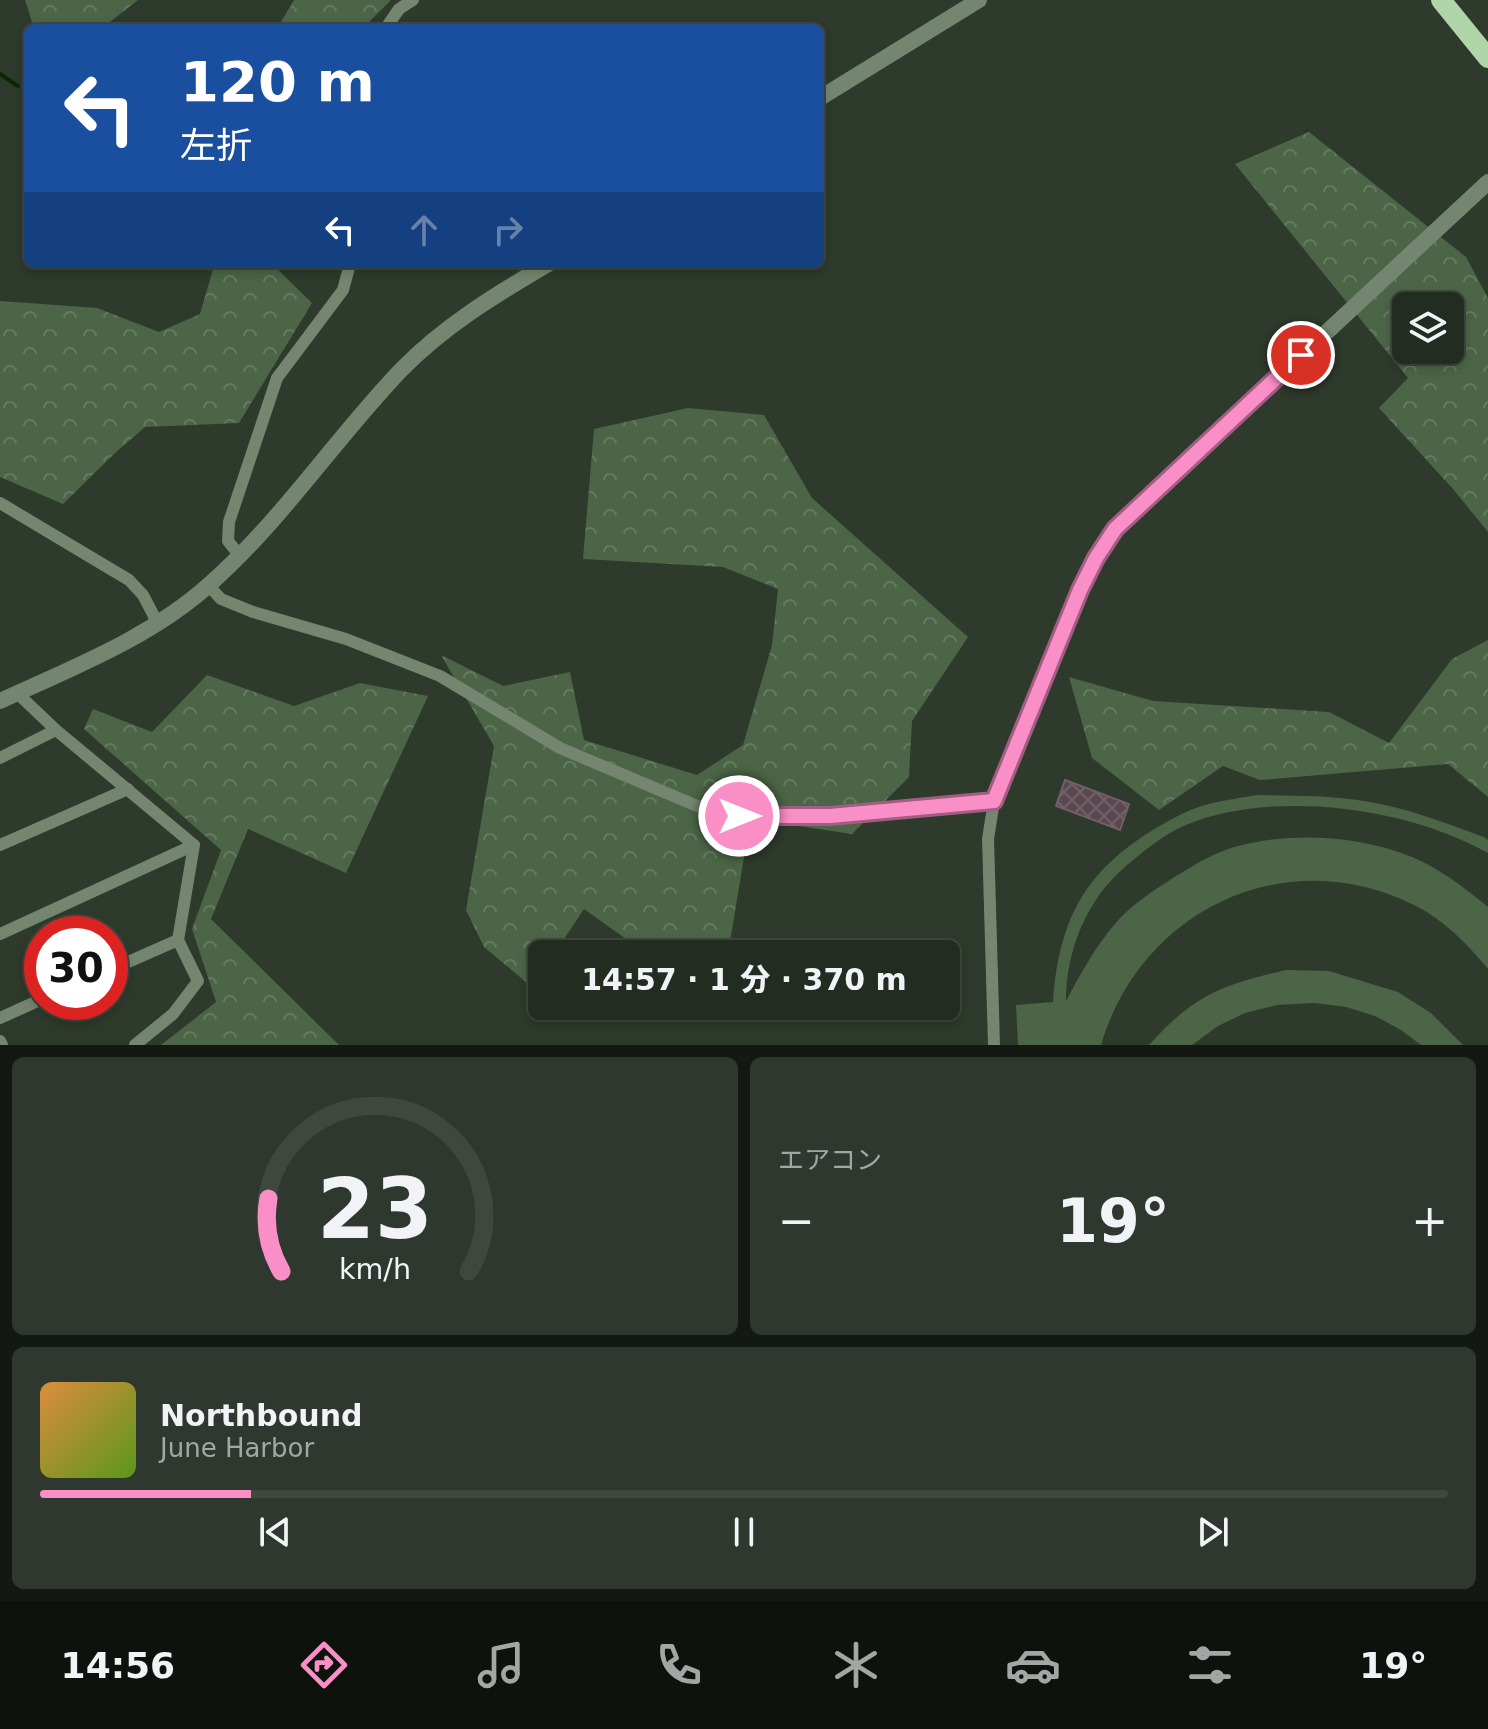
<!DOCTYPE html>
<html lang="ja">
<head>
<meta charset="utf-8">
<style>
  :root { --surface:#222c21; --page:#2e382e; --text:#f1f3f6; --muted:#a2a7a5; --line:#3f483f; --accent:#fa8fc8 }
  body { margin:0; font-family:"DejaVu Sans","Noto Sans JP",sans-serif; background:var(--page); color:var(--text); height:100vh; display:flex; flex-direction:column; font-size:30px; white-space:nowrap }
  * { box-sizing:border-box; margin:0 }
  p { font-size:26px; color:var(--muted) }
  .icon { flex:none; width:44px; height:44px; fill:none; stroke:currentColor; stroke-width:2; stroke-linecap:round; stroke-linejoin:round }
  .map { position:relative; height:1045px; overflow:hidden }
  .drawer { display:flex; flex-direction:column; gap:12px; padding:12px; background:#131812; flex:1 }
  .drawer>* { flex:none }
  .guide { position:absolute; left:24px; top:24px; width:800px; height:244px; border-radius:12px; box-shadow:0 4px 12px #0003,0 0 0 2px var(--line); background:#1a4fa0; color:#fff; overflow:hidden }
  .controls { position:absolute; left:1392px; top:292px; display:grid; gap:16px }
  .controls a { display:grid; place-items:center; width:72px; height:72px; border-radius:12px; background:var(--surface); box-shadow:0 4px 12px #0003,0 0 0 2px var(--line); font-size:40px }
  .speed { position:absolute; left:24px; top:916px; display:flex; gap:16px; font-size:40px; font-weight:700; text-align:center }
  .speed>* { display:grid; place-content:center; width:104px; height:104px; border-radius:50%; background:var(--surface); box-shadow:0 4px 12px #0003,0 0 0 2px var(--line); line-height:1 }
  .speed .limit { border:12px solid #d22; background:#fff; color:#111 }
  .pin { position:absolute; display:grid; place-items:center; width:68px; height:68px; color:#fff; margin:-34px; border:4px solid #fff; border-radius:50%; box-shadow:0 2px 8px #0007 }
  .me { position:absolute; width:88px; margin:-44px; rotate:90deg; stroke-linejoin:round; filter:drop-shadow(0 0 6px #0008) }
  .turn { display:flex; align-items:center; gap:28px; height:168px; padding:0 24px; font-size:36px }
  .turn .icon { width:104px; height:104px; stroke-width:2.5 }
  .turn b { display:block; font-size:56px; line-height:68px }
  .lanes { display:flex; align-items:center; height:76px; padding:0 24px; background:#0003; justify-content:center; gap:40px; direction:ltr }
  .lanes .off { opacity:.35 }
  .big { font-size:60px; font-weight:800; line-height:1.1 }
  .drawer .card { flex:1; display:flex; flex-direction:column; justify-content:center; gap:12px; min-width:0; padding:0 28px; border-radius:12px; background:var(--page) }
  .drawer .dial { align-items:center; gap:0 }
  .dial svg { height:208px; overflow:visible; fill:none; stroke:var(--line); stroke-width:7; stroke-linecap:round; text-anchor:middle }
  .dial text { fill:var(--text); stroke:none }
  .song { display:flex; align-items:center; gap:24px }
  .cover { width:96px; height:96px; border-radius:12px; background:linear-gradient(135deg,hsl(30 70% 55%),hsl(90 70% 35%)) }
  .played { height:8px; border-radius:4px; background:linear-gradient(90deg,var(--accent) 15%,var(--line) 15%) }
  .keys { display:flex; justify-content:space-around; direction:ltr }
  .heat { display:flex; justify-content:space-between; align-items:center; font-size:44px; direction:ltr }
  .drawer .tiles { flex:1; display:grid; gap:12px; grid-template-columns:1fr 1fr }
  .card:last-child { grid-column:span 2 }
  .trip { position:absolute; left:528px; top:940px; width:432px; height:80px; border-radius:12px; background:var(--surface); box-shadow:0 4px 12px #0003,0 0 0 2px var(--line); font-weight:800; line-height:80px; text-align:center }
  .tabs { display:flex; height:128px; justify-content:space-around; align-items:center; background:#0e120d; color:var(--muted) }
  .tabs .icon { width:56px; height:56px }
  .tabs .selected { color:var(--accent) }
  .tabs b { font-size:36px; color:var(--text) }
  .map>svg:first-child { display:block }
  .forest { fill:url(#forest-crowns); fill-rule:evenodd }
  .pitch { fill:#4c6546 }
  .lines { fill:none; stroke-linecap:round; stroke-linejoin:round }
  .stream { stroke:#0a2804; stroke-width:4 }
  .building { fill:url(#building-cross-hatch); stroke:#735f69; stroke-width:2 }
  .minor { stroke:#748670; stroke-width:12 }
  .tertiary { stroke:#748670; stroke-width:16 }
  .primary { stroke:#b0d5a8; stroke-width:20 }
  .route-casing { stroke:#a25d82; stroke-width:20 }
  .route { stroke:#fa8fc8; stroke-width:14 }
</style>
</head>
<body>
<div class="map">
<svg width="1488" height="1045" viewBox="0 0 1488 1045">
  <defs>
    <pattern id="forest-crowns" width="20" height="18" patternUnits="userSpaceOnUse" patternTransform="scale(2)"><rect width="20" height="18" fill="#4c6546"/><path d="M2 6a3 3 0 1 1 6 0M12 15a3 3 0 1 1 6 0" fill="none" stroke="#657a60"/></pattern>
    <pattern id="building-cross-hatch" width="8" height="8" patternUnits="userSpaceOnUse" patternTransform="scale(2)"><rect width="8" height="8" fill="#5a4750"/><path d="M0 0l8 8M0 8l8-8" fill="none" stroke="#716168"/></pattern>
  </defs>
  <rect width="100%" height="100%" fill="#2e3a2c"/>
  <path class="forest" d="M 25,0 L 138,0 L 102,28 L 34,28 Z
    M 294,0 L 391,0 L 363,28 L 271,28 L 281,22 Z
    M 1309,132 L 1466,257 L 1488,298 L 1488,532 L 1453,489 L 1379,408 L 1408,378 L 1235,164 ZM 1406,306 L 1450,306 L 1450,350 L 1406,350 Z
    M 212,264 L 272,264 L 312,303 L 239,423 L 145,427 L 115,453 L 63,504 L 0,477 L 0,301 L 97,308 L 159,332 L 200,314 L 214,266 Z
    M 688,408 L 764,415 L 812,498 L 968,637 L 912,721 L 909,777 L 852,834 L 739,817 L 744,857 L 728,954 L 647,954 L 584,909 L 554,954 L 542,954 L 542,972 L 532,987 L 484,947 L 466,910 L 494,746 L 441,655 L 503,686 L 570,672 L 584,740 L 697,775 L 743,745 L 772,645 L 778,589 L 723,567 L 583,559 L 594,429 Z
    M 1488,640 L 1488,797 L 1448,764 L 1260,780 L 1223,766 L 1159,810 L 1092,758 L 1069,677 L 1153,701 L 1329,712 L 1389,743 L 1452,659 Z
    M 207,675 L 294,706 L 360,683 L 428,696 L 346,873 L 248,829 L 211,919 L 339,1045 L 161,1045 L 216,1002 L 192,929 L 221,850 L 84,729 L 93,709 L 152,732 Z"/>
  <path class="pitch" d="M 1257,795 C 1293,796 1328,795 1364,801 C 1405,807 1445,823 1484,837 L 1488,840 L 1488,853 C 1407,807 1273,789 1186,825 C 1164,834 1144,851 1126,866 C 1087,899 1066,950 1066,1001 C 1080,975 1095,947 1115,924 C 1128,908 1149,893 1167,882 C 1187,869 1209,855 1231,848 C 1288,831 1358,835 1412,857 C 1439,868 1465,888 1488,907 L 1488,969 C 1468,945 1444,920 1416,906 C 1287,840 1141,909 1101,1045 L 1018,1045 L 1016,1005 L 1053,1002 C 1059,924 1081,876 1148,833 C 1166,822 1188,809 1209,804 C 1224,800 1241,798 1257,795 Z
    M 1286,970 L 1329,971 L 1398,992 L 1431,1013 L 1463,1045 L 1421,1045 L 1401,1030 L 1375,1016 L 1346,1007 L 1315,1003 L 1277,1005 L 1245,1013 L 1218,1026 L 1192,1045 L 1149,1045 C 1194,995 1222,985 1286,970 Z"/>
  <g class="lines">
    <path class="stream" d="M 0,74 L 18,86"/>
  </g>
  <path class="building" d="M 1065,780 L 1129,804 L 1120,830 L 1056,806 Z"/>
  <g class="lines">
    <path class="minor" d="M 386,28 L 399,9 L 413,0
      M 0,503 L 129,580 L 143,595 L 157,622
      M 240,556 L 228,541 L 229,522 L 277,378 L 343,290 L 350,264
      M 209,586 L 221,599 L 253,612 L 346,639 L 440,676 L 560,748 L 709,811 L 739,816 L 830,816 L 994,801 L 988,839 L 994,1045
      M 17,693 L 56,730 L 194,845 L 178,940 L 198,981 L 173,1014 L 135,1045
      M 0,758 L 56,730
      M 0,845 L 128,789
      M 0,934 L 194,845
      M 110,970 L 178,940
      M 0,1018 L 42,999
      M 0,1041 L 2,1045"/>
    <path class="tertiary" d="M 820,98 L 979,0
      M 0,701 C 72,668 152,637 211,583 C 282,520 335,439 401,370 C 444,326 495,295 548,264
      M 994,801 L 1080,590 L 1096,558 L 1115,529 L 1488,182"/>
    <path class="primary" d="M 1441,0 L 1488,58"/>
  </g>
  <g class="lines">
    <defs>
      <path id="route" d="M 739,816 L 830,816 L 994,801 L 1080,590 L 1096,558 L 1115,529 L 1301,355"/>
    </defs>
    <use href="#route" class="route-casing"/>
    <use href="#route" class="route"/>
  </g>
</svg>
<div class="controls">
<a><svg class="icon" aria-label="layers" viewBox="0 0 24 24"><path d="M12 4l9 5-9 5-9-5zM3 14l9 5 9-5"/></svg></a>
</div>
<div class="speed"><div class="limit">30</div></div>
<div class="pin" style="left:1301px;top:355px;background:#d93025"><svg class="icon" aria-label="arrive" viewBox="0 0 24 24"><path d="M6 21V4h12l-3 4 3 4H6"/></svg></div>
<svg class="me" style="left:739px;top:816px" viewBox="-20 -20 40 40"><circle r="17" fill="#fa8fc8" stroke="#fff" stroke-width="3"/><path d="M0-11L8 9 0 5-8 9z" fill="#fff"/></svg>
<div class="trip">14:57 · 1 分 · 370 m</div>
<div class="guide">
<div class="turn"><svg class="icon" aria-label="left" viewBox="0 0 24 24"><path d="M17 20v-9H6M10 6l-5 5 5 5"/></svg><div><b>120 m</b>左折</div></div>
<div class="lanes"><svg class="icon" aria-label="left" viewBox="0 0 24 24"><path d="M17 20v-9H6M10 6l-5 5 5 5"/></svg><svg class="icon off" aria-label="ahead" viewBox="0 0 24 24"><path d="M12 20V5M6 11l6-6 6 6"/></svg><svg class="icon off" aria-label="right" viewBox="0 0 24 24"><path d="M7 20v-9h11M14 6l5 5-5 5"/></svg></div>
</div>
</div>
<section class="drawer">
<div class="tiles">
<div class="card dial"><svg viewBox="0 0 100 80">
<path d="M14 69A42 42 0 1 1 86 69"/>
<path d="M14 69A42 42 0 0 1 9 41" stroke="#fa8fc8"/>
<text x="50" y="56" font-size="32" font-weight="700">23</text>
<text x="50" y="72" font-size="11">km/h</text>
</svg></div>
<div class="card"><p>エアコン</p>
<div class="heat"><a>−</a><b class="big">19°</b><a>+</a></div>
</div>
<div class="card">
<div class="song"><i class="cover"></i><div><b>Northbound</b><p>June Harbor</p></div></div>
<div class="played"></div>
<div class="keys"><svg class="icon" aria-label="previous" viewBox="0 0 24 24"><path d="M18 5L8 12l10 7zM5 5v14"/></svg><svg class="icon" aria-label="pause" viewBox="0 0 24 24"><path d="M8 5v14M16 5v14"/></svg><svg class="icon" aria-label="next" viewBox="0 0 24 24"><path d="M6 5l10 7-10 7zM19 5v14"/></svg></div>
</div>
</div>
</section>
<nav class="tabs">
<b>14:56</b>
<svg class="icon selected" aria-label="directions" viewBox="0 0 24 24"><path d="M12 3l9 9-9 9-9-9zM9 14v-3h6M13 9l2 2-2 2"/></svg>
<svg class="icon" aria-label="music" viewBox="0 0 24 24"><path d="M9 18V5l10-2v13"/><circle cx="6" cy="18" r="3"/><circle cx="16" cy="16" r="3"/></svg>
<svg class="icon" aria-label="phone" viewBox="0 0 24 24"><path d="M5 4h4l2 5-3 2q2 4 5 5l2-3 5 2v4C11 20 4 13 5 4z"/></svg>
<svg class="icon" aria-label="climate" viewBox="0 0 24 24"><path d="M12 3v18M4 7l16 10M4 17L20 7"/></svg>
<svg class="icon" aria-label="car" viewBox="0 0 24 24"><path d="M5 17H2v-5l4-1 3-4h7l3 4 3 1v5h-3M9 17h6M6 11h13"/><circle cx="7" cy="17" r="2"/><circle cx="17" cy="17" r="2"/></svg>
<svg class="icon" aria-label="filters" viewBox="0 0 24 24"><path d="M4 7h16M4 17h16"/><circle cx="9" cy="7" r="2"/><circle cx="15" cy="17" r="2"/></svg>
<b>19°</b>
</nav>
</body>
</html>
